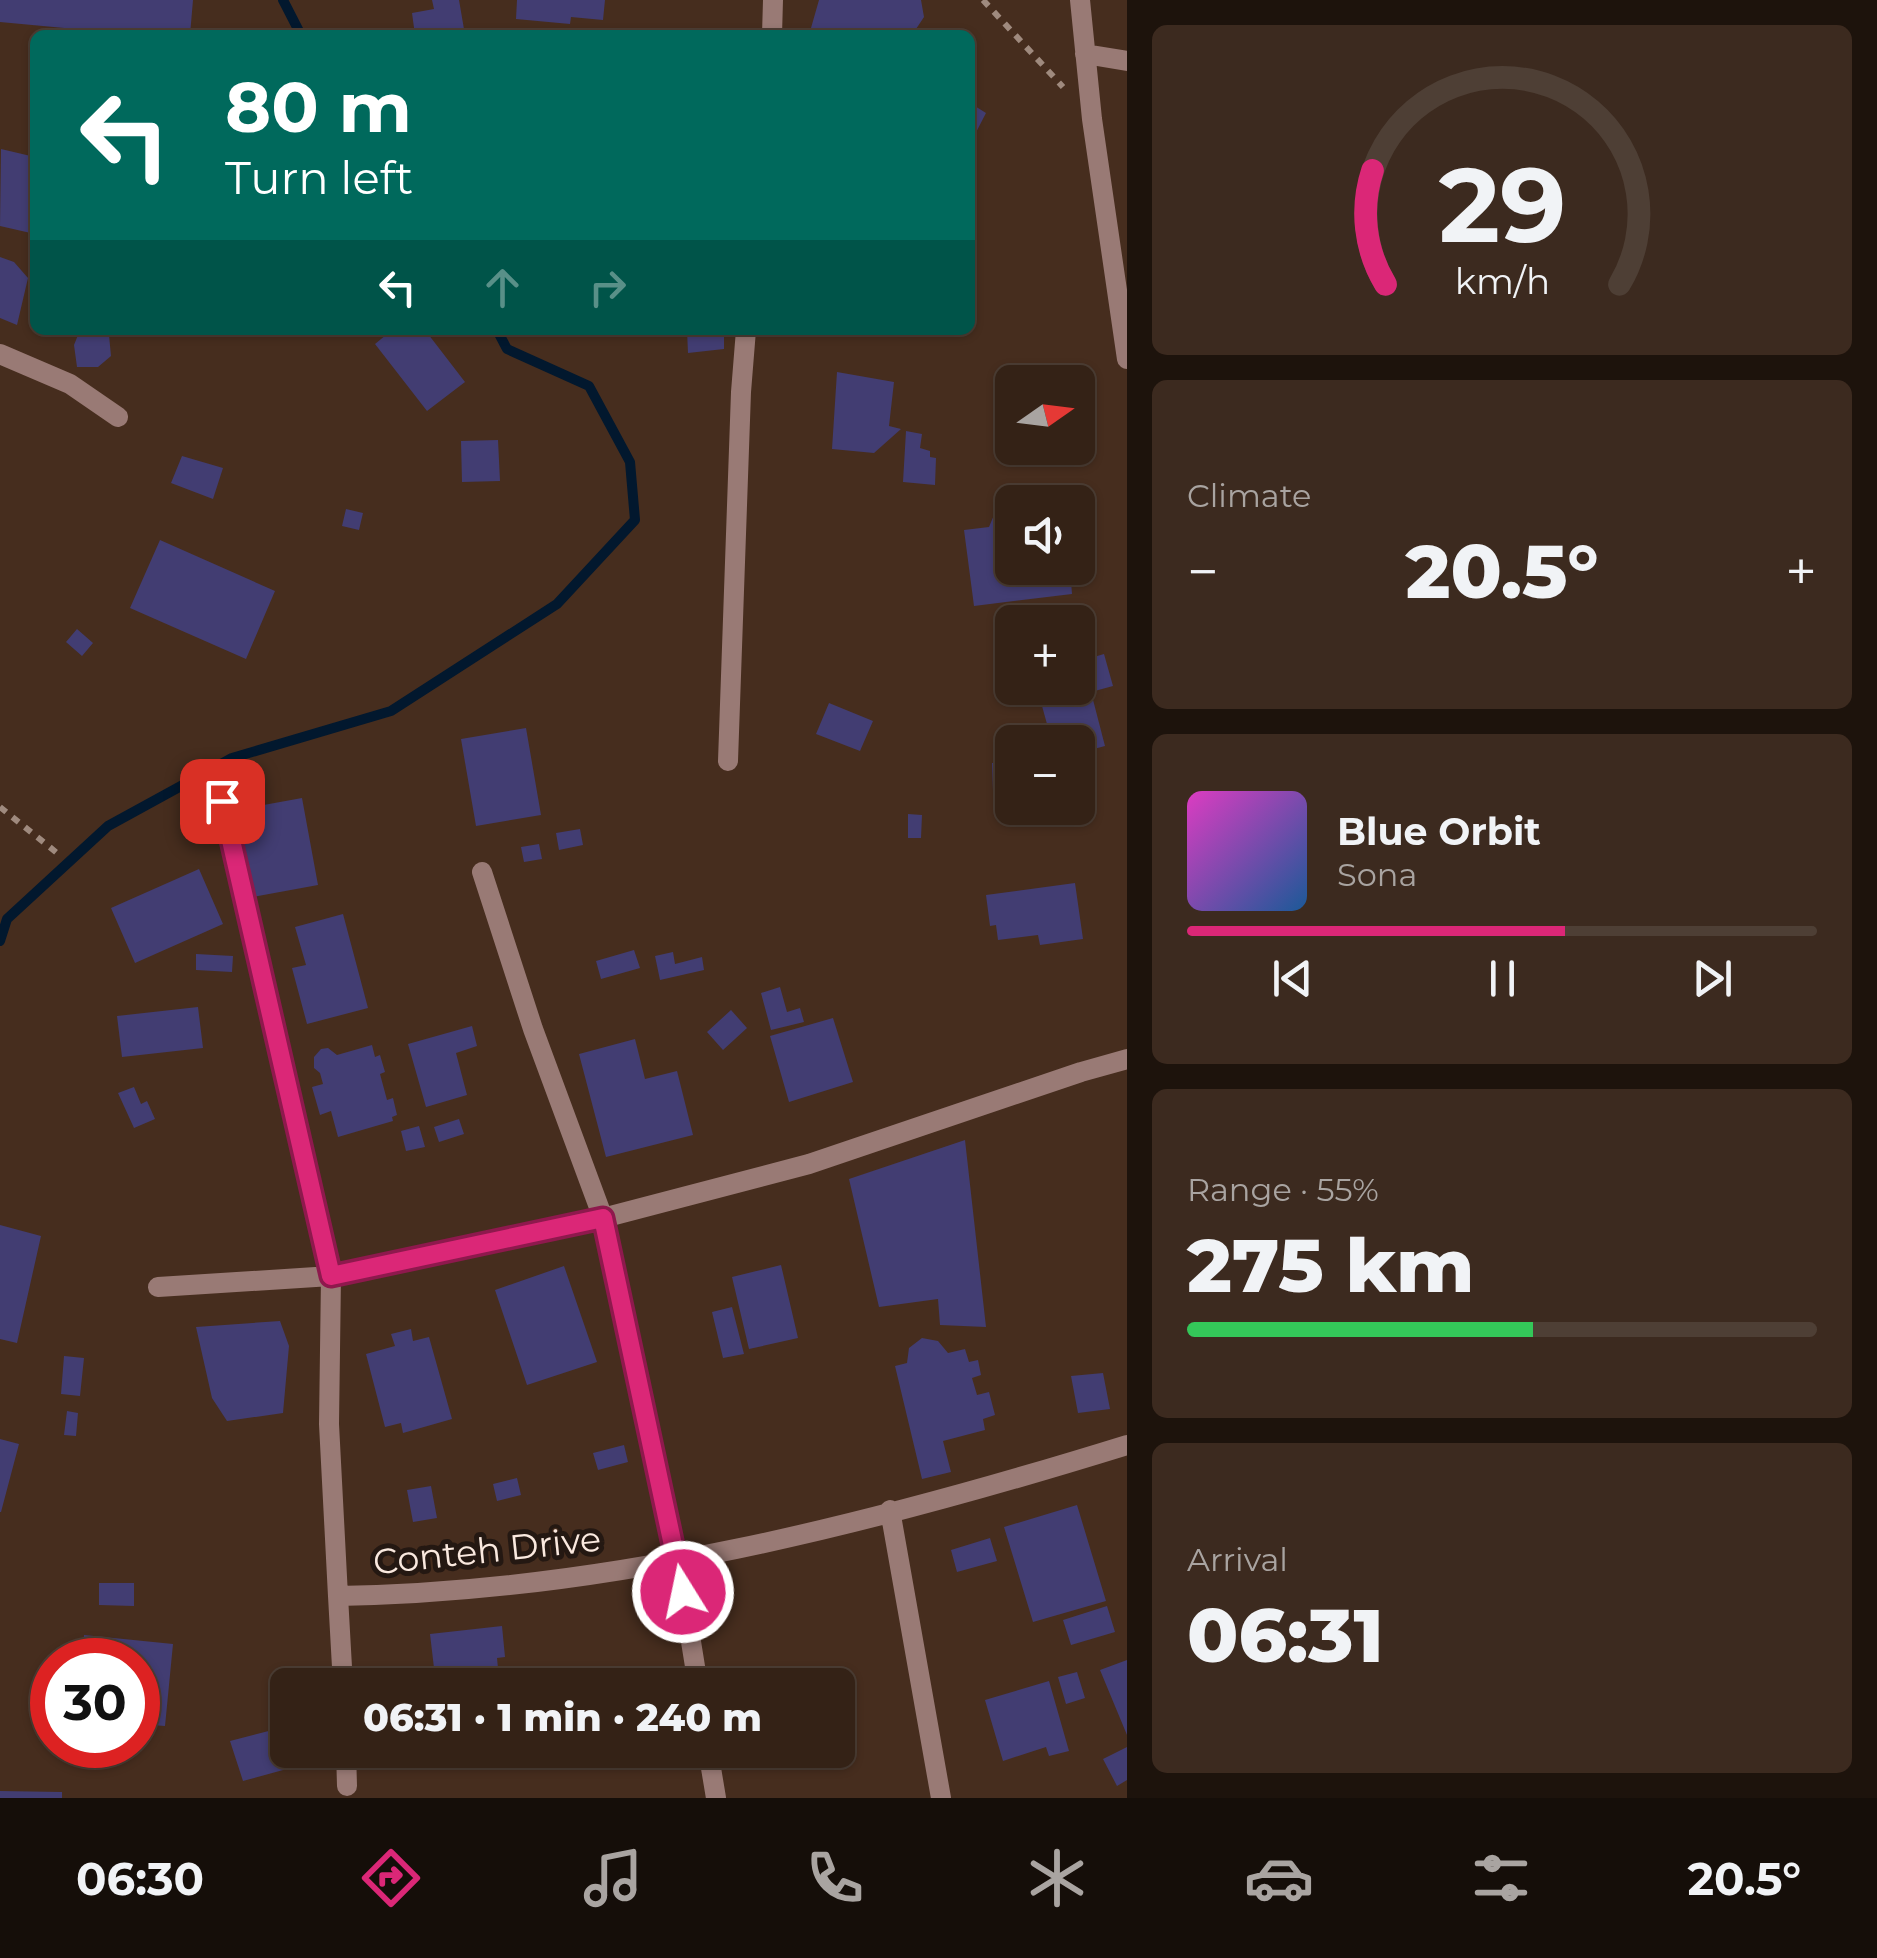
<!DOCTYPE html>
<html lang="en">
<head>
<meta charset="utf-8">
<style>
  :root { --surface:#342216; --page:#3c2a1f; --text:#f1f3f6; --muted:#a9a4a1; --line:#4e3f35; --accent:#db2777 }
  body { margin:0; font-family:Montserrat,sans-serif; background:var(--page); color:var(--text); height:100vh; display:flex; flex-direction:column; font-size:38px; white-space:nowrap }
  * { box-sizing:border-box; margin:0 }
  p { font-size:32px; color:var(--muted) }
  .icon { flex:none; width:55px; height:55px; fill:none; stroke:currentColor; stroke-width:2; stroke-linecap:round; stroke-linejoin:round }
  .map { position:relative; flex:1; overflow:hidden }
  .drawer { display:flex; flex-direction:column; gap:25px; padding:25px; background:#1d130c; width:750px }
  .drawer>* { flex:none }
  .banner { position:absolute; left:30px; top:30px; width:945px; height:305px; border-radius:15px; box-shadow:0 2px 8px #0004,0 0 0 2px var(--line); background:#00695c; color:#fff; overflow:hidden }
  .needle { width:65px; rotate:76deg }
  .tools { position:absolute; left:995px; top:365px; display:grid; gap:20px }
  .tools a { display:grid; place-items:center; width:100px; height:100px; border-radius:15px; background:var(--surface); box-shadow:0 2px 8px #0004,0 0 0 2px var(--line); font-size:50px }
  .speed { position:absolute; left:30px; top:1638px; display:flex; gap:20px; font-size:50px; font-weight:700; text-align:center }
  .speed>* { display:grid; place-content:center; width:130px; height:130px; border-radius:50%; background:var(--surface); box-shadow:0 2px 8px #0004,0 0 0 2px var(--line); line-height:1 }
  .speed .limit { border:15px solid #d22; background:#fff; color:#111 }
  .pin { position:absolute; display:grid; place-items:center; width:85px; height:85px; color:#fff; margin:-42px; border-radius:20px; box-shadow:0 5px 15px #0006 }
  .me { position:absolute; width:110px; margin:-55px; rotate:350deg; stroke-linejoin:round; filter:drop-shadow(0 0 8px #0008) }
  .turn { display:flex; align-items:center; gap:35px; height:210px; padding:0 30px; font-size:45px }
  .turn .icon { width:130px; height:130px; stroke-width:2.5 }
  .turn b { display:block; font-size:70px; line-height:85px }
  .lanes { display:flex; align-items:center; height:95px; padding:0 30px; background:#0003; justify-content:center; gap:50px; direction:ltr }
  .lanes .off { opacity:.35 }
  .big { font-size:75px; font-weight:800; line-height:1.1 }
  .drawer .card { flex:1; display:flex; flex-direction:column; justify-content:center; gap:15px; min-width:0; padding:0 35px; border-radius:15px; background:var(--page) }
  .drawer .dial { align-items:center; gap:0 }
  .dial svg { height:260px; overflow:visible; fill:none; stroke:var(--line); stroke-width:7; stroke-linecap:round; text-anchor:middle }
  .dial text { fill:var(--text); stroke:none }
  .song { display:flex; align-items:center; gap:30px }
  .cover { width:120px; height:120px; border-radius:15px; background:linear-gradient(135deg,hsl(310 70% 55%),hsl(210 70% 35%)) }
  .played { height:10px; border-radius:5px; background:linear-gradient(90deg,var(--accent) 60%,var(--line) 60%) }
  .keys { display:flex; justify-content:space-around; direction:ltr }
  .heat { display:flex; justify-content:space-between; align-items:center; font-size:55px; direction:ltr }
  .charge { height:15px; border-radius:8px; background:linear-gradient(90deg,#34c759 55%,var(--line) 0) }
  .trip { position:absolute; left:270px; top:1668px; width:585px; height:100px; border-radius:15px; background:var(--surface); box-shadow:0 2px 8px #0004,0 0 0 2px var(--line); font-weight:800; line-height:100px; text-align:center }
  .dock { display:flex; height:160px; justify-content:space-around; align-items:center; background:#150e09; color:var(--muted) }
  .dock .icon { width:70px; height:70px }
  .dock .active { color:var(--accent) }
  .dock b { font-size:45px; color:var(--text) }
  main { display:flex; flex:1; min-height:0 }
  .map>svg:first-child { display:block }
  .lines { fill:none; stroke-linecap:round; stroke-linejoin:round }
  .stream { stroke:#02182e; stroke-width:10 }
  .building { fill:#423d72 }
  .path { stroke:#9f8a7e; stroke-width:6; stroke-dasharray:8 8; stroke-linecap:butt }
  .street { stroke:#997a75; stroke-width:20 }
  .route-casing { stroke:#8e194d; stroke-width:25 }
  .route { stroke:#db2777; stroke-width:18 }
  .labels { text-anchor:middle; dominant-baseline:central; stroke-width:10; stroke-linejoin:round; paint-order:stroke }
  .street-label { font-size:35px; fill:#fae9df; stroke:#241812 }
</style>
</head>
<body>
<main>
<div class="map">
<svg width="1127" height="1798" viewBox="0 0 1127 1798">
  <rect width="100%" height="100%" fill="#462d1e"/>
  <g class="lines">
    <path class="stream" d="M 283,0 L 301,35
      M 0,941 L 7,919 L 108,826 L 232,758 L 391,711 L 557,604 L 635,520 L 630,462 L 589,386 L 507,349 L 497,330"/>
  </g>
  <path class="building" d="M 0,0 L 193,0 L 190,35 L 139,35 L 0,22 Z
    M 432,0 L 459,0 L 465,35 L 415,35 L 412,13 L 434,9 Z
    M 517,0 L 605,0 L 603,20 L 571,17 L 570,24 L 516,19 Z
    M 819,0 L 921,0 L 924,17 L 912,35 L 809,35 Z
    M 970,103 L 986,113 L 970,144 Z
    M 1,149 L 35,157 L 35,234 L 0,226 Z
    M 0,257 L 14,262 L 28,278 L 17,325 L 0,318 Z
    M 80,330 L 109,335 L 111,356 L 98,367 L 77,367 L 74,345 Z
    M 392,330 L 425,330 L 465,382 L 427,411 L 375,344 Z
    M 687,330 L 724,330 L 724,349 L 688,353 Z
    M 837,372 L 894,382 L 889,426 L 901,429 L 874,453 L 832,449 Z
    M 906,431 L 922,434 L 920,448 L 930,451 L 930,457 L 936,458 L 935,485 L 903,482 Z
    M 498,440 L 500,481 L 462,482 L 461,441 Z
    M 182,456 L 223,468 L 213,499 L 171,483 Z
    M 346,509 L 363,513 L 359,530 L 342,526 Z
    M 994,515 L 1012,515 L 1012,568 L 1070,568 L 1072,594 L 974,606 L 964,530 L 989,527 Z
    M 160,540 L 275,591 L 246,659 L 130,608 Z
    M 1079,627 L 1087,659 L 1104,654 L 1113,686 L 1091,692 L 1105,746 L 1079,753 L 1078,742 L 1052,742 L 1037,688 L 1078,688 Z
    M 77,629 L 93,643 L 82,656 L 66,642 Z
    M 829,703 L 873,721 L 860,751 L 816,734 Z
    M 526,728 L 541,815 L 476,826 L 461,739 Z
    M 1012,762 L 1012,790 L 993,791 L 992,763 Z
    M 302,798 L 318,885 L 252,897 L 236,810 Z
    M 908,814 L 922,815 L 921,838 L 908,838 Z
    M 580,829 L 583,845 L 559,850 L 556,833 Z
    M 539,844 L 542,859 L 524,862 L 521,847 Z
    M 199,869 L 223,924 L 135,963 L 111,908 Z
    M 1075,883 L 1083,939 L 1040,945 L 1038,935 L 998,940 L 996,925 L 990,926 L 986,895 Z
    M 343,914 L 368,1008 L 307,1024 L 292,968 L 306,965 L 295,927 Z
    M 634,950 L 640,968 L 601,979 L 596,961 Z
    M 673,952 L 675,964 L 702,957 L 704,970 L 660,980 L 655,956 Z
    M 196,954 L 233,956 L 232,972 L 196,970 Z
    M 780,987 L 787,1012 L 800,1008 L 804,1022 L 771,1030 L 761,993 Z
    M 198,1007 L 203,1048 L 122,1057 L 117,1016 Z
    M 731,1010 L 747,1028 L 723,1050 L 707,1032 Z
    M 833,1018 L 853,1082 L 789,1102 L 770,1036 Z
    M 472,1026 L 477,1046 L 456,1053 L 467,1095 L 426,1107 L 408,1044 Z
    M 635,1039 L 645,1079 L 677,1071 L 693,1135 L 606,1157 L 579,1054 Z
    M 372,1045 L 375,1057 L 380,1055 L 385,1072 L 380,1074 L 387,1100 L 393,1098 L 397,1115 L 392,1117 L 393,1121 L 338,1137 L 331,1111 L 320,1115 L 312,1087 L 323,1084 L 320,1073 L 314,1068 L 314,1057 L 321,1049 L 328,1048 L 337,1055 Z
    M 134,1087 L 141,1104 L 147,1101 L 155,1119 L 134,1128 L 118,1093 Z
    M 459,1119 L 464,1134 L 439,1142 L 434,1127 Z
    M 419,1126 L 425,1147 L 406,1151 L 401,1131 Z
    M 965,1140 L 986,1327 L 940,1325 L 938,1299 L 879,1307 L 849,1179 Z
    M 0,1225 L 41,1236 L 17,1343 L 0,1339 Z
    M 781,1265 L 798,1338 L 749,1349 L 732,1277 Z
    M 564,1266 L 597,1362 L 527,1385 L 495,1290 Z
    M 732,1307 L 744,1354 L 723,1358 L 712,1312 Z
    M 280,1321 L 289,1346 L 283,1413 L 227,1421 L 212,1398 L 196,1327 Z
    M 411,1329 L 413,1341 L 429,1337 L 452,1419 L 403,1433 L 401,1423 L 385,1427 L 366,1354 L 395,1346 L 391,1334 Z
    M 922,1338 L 938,1341 L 948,1353 L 965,1349 L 969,1362 L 978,1360 L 981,1375 L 972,1378 L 977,1395 L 989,1392 L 995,1415 L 983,1419 L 985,1430 L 943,1441 L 951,1472 L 922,1479 L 895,1366 L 907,1363 L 909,1348 Z
    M 64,1356 L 84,1358 L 80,1396 L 61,1394 Z
    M 1103,1373 L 1110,1409 L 1078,1413 L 1071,1376 Z
    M 67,1411 L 78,1413 L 76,1436 L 64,1435 Z
    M 0,1439 L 19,1444 L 1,1512 L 0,1512 Z
    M 624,1445 L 628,1462 L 598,1470 L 593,1453 Z
    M 517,1478 L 521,1495 L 497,1501 L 493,1484 Z
    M 431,1486 L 437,1518 L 413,1522 L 407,1490 Z
    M 1077,1505 L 1106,1601 L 1033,1622 L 1004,1527 Z
    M 990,1538 L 997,1561 L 957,1572 L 951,1550 Z
    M 99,1583 L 134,1583 L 134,1606 L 99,1605 Z
    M 1107,1606 L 1115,1632 L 1071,1645 L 1063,1620 Z
    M 502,1626 L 505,1657 L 497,1658 L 499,1678 L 489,1680 L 490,1685 L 436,1685 L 430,1634 Z
    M 84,1635 L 173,1644 L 165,1726 L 138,1724 L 138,1660 L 68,1660 L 68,1654 L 83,1655 Z
    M 1127,1660 L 1127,1735 L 1100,1670 Z
    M 1077,1672 L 1085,1698 L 1066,1704 L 1058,1677 Z
    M 409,1676 L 410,1685 L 357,1685 L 356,1677 Z
    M 1049,1681 L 1069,1751 L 1049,1756 L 1046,1747 L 1003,1761 L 985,1700 Z
    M 288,1726 L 288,1750 L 301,1750 L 305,1764 L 243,1781 L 230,1741 Z
    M 1127,1747 L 1127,1780 L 1117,1786 L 1103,1759 Z
    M 363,1750 L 417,1750 L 417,1756 L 364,1762 Z
    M 0,1791 L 62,1792 L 62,1798 L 0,1798 Z"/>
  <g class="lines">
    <path class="path" d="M 983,0 L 1063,87
      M 0,807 L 57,853"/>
    <path class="street" d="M 1080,0 L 1092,119 L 1127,359
      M 772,35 L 773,0
      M 1085,54 L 1127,61
      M 0,354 L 70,384 L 118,417
      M 728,761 L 741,392 L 746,330
      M 222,801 L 331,1276 L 329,1424 L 338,1596 C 606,1592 872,1524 1127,1445
      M 482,872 L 533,1029 L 603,1218 L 678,1561 L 698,1685
      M 158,1287 L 331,1276 L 603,1218 L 809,1164 L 1081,1072 L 1127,1059
      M 890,1510 L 941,1798
      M 338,1596 L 343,1685
      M 346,1750 L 347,1786
      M 708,1750 L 716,1798"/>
  </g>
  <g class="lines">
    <defs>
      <path id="route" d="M 222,801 L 331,1276 L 603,1218 L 683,1592"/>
    </defs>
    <use href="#route" class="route-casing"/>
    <use href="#route" class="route"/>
  </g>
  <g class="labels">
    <g class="street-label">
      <text transform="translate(487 1550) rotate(-6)">Conteh Drive</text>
    </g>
  </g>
</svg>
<div class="tools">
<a><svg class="needle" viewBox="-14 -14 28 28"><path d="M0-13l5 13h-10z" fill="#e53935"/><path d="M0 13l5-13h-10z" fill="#a9a4a1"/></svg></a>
<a><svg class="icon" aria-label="sound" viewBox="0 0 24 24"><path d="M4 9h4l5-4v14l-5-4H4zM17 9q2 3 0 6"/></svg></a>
<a>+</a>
<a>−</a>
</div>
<div class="speed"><div class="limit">30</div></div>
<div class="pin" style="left:222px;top:801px;background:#d93025"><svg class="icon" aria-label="arrive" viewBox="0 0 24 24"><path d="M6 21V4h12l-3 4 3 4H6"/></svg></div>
<svg class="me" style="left:683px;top:1592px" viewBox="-20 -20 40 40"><circle r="17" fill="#db2777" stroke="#fff" stroke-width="3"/><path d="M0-11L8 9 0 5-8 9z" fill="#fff"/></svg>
<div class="trip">06:31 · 1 min · 240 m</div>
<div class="banner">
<div class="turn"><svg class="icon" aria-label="left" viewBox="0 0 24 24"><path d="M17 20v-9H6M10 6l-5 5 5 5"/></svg><div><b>80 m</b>Turn left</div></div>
<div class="lanes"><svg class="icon" aria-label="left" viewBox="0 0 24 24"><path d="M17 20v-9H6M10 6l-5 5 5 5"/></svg><svg class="icon off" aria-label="ahead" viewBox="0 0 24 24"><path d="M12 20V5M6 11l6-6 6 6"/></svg><svg class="icon off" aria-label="right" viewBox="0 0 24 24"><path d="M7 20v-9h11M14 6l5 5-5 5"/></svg></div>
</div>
</div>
<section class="drawer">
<div class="card dial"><svg viewBox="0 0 100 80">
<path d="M14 69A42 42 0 1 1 86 69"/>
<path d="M14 69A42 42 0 0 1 10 34" stroke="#db2777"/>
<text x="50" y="56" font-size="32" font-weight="700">29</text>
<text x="50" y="72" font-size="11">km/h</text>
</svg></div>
<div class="card"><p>Climate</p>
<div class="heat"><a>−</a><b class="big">20.5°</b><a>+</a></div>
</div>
<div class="card">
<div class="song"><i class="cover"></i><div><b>Blue Orbit</b><p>Sona</p></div></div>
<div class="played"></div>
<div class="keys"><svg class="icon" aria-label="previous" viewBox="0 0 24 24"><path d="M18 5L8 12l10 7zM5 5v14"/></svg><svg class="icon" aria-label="pause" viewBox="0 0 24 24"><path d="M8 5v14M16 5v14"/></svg><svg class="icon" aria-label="next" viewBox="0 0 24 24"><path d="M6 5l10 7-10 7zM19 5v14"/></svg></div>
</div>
<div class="card"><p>Range · 55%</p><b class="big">275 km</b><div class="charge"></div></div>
<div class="card"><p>Arrival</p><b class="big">06:31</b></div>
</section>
</main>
<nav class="dock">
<b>06:30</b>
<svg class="icon active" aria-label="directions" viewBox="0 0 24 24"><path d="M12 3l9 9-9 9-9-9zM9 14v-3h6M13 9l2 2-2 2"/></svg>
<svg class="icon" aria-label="music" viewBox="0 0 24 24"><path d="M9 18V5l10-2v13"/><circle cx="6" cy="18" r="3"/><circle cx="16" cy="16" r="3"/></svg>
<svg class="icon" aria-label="phone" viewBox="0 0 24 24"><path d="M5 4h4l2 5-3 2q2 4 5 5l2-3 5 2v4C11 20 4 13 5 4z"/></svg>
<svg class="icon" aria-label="climate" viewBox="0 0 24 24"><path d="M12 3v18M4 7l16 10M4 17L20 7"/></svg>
<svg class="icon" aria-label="car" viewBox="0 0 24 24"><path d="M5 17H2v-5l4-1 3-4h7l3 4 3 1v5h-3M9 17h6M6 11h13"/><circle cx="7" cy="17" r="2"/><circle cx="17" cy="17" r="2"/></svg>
<svg class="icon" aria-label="filters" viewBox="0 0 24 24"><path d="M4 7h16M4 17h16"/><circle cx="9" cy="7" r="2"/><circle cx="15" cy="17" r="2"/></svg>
<b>20.5°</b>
</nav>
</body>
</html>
